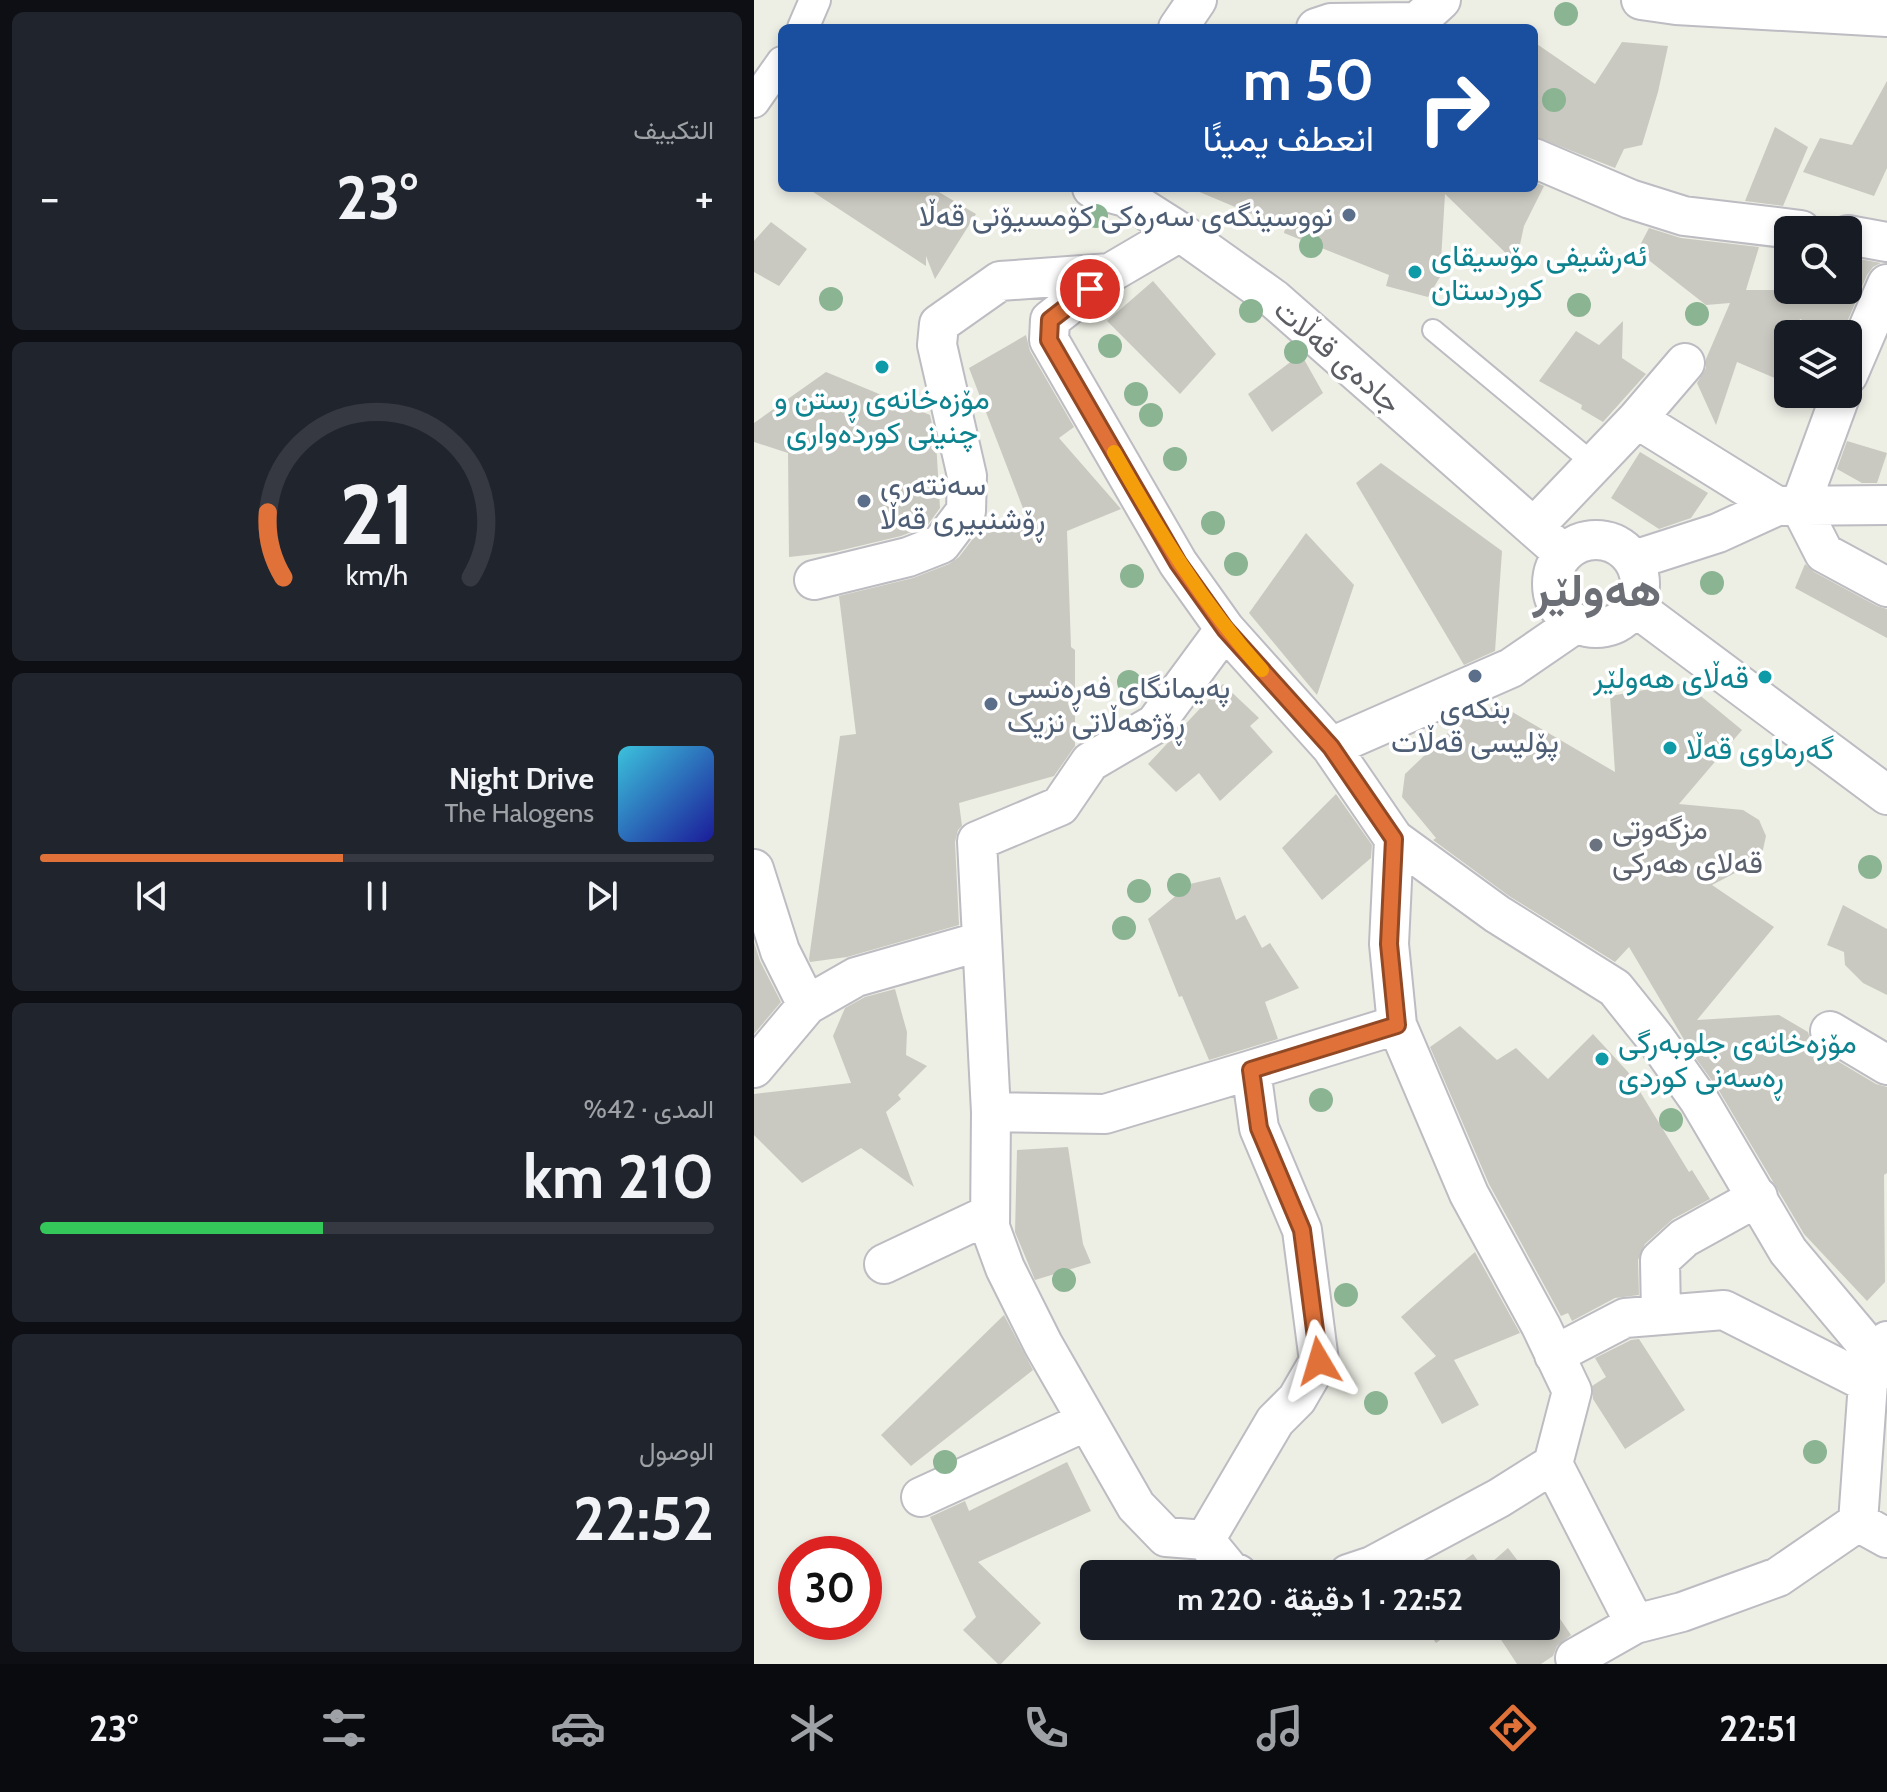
<!DOCTYPE html>
<html lang="ar">
<head>
<meta charset="utf-8">
<style>
  :root { --surface:#171b24; --page:#20242c; --text:#f1f3f6; --muted:#9ea1a6; --line:#363941; --accent:#df7139 }
  body { margin:0; font-family:Cabin,Vazirmatn,sans-serif; background:var(--page); color:var(--text); direction:rtl; height:100vh; display:flex; flex-direction:column; font-size:30px; white-space:nowrap }
  * { box-sizing:border-box; margin:0 }
  p { font-size:26px; color:var(--muted) }
  .icon { flex:none; width:44px; height:44px; fill:none; stroke:currentColor; stroke-width:2; stroke-linecap:round; stroke-linejoin:round }
  .map { position:relative; flex:1; overflow:hidden; direction:ltr }
  .details { display:flex; flex-direction:column; gap:12px; padding:12px; background:#0d0f14; width:754px }
  .details>* { flex:none }
  .guide { position:absolute; left:24px; top:24px; width:760px; height:168px; border-radius:12px; box-shadow:0 4px 12px #0003; direction:rtl; background:#1a4fa0; color:#fff; overflow:hidden }
  .tools { position:absolute; left:1020px; top:216px; display:grid; gap:16px }
  .tools a { display:grid; place-items:center; width:88px; height:88px; border-radius:12px; background:var(--surface); box-shadow:0 4px 12px #0003; font-size:40px }
  .speed { position:absolute; left:24px; top:1536px; display:flex; gap:16px; font-size:40px; font-weight:700; text-align:center }
  .speed>* { display:grid; place-content:center; width:104px; height:104px; border-radius:50%; background:var(--surface); box-shadow:0 4px 12px #0003; line-height:1 }
  .speed .limit { border:12px solid #d22; background:#fff; color:#111 }
  .pin { position:absolute; display:grid; place-items:center; width:68px; height:68px; color:#fff; margin:-34px; border:4px solid #fff; border-radius:50%; box-shadow:0 2px 8px #0007 }
  .me { position:absolute; width:88px; margin:-44px; rotate:353deg; stroke-linejoin:round; filter:drop-shadow(0 0 6px #0008) }
  .turn { display:flex; align-items:center; gap:28px; height:168px; padding:0 32px; font-size:36px }
  .turn .icon { width:104px; height:104px; stroke-width:2.5 }
  .turn b { display:block; font-size:56px; line-height:68px }
  .big { font-size:60px; font-weight:700; line-height:1.1 }
  .details .card { flex:1; display:flex; flex-direction:column; justify-content:center; gap:12px; min-width:0; padding:0 28px; border-radius:12px; background:var(--page) }
  .details .dial { align-items:center; gap:0 }
  .dial svg { height:208px; overflow:visible; fill:none; stroke:var(--line); stroke-width:7; stroke-linecap:round; text-anchor:middle }
  .dial text { fill:var(--text); stroke:none }
  .song { display:flex; align-items:center; gap:24px }
  .cover { width:96px; height:96px; border-radius:12px; background:linear-gradient(135deg,hsl(190 70% 55%),hsl(240 70% 35%)) }
  .played { height:8px; border-radius:4px; background:linear-gradient(90deg,var(--accent) 45%,var(--line) 45%) }
  .keys { display:flex; justify-content:space-around; direction:ltr }
  .heat { display:flex; justify-content:space-between; align-items:center; font-size:44px; direction:ltr }
  .charge { height:12px; border-radius:6px; background:linear-gradient(90deg,#34c759 42%,var(--line) 0) }
  .trip { position:absolute; left:326px; top:1560px; width:480px; height:80px; border-radius:12px; background:var(--surface); box-shadow:0 4px 12px #0003; font-weight:700; line-height:80px; text-align:center; direction:rtl }
  .dock { display:flex; height:128px; justify-content:space-around; align-items:center; background:#090b0e; color:var(--muted) }
  .dock .icon { width:56px; height:56px }
  .dock .selected { color:var(--accent) }
  .dock b { font-size:36px; color:var(--text) }
  main { display:flex; flex:1; min-height:0 }
  .map>svg:first-child { display:block }
  .building { fill:#c9c9c1 }
  .lines { fill:none; stroke-linecap:round; stroke-linejoin:round }
  .service-casing { stroke:#bcbcc2; stroke-width:24 }
  .pedestrian-casing { stroke:#bcbcc2; stroke-width:34 }
  .minor-casing { stroke:#bcbcc2; stroke-width:42 }
  .service { stroke:#fff; stroke-width:20 }
  .pedestrian { stroke:#fff; stroke-width:30 }
  .minor { stroke:#fff; stroke-width:38 }
  .tree { fill:#8bb493 }
  .route-casing { stroke:#914925; stroke-width:20 }
  .route { stroke:#df7139; stroke-width:14 }
  .slow { stroke:#f59e0b; stroke-width:14 }
  .service-dot { fill:#5c6f8a; stroke:#fff; stroke-width:3 }
  .culture-dot { fill:#0f9aa8; stroke:#fff; stroke-width:3 }
  .worship-dot { fill:#6b7280; stroke:#fff; stroke-width:3 }
  .labels { text-anchor:middle; dominant-baseline:central; stroke-width:7; stroke-linejoin:round; paint-order:stroke }
  .service-label { font-size:30px; fill:#4e5e75; stroke:#fff; text-anchor:start }
  .culture-label { font-size:30px; fill:#0d838f; stroke:#fff; text-anchor:start }
  .street-label { font-size:30px; fill:#5c5e64; stroke:#fff }
  .worship-label { font-size:30px; fill:#5b616d; stroke:#fff; text-anchor:start }
  .town-label { font-size:46px; font-weight:bold; fill:#6d6f76; stroke:#fff }
</style>
</head>
<body>
<main>
<div class="map">
<svg width="1133" height="1664" viewBox="0 0 1133 1664">
  <rect width="100%" height="100%" fill="#edeee4"/>
  <path class="building" d="M 780,42 L 841,84 L 868,42 L 914,46 L 904,92 L 888,145 L 870,149 L 861,168 L 780,136 Z
    M 1133,81 L 1133,168 L 1120,196 L 1049,172 L 1066,138 L 1098,145 Z
    M 1021,127 L 1054,147 L 1029,206 L 991,201 Z
    M 780,182 L 790,186 L 770,226 L 762,263 L 691,194 L 686,277 L 674,297 L 632,286 L 635,275 L 530,233 L 531,228 L 436,188 L 780,188 Z
    M 53,188 L 178,188 L 222,214 L 181,279 L 172,256 L 172,266 Z
    M 17,222 L 53,249 L 25,286 L 0,272 L 0,241 Z
    M 895,228 L 927,238 L 1005,247 L 992,290 L 1094,290 L 1094,257 L 1127,263 L 1119,267 L 1113,275 L 1088,334 L 1078,334 L 1046,319 L 1042,334 L 1034,334 L 1034,360 L 1028,381 L 983,362 L 962,425 L 943,383 L 952,368 L 952,359 L 976,303 L 952,305 L 883,251 Z
    M 399,281 L 462,354 L 426,394 L 353,321 Z
    M 869,321 L 868,358 L 892,374 L 849,422 L 827,409 L 828,405 L 785,381 L 822,331 L 845,345 Z
    M 272,335 L 276,351 L 320,427 L 305,438 L 367,509 L 313,531 L 317,647 L 321,650 L 321,746 L 300,776 L 205,803 L 208,826 L 204,830 L 201,842 L 205,925 L 93,957 L 56,962 L 55,959 L 86,736 L 102,734 L 85,596 L 159,578 L 195,564 L 205,557 L 224,532 L 277,529 L 215,368 Z
    M 547,354 L 569,393 L 518,432 L 494,394 Z
    M 72,372 L 176,415 L 182,441 L 186,508 L 173,526 L 147,536 L 80,552 L 35,557 L 34,453 L 0,442 L 0,423 Z
    M 1093,441 L 1133,453 L 1123,483 L 1108,483 L 1083,469 Z
    M 886,452 L 954,493 L 937,518 L 905,529 L 857,498 Z
    M 627,463 L 748,551 L 741,651 L 710,665 L 602,483 Z
    M 552,533 L 600,585 L 563,695 L 495,613 Z
    M 1051,564 L 1060,572 L 1123,606 L 1133,609 L 1133,638 L 1041,588 Z
    M 931,683 L 988,730 L 925,804 L 989,810 L 1005,820 L 1012,836 L 1008,854 L 1002,862 L 958,885 L 1020,927 L 943,1020 L 1025,1015 L 1054,1032 L 1057,1042 L 1065,1050 L 1122,1084 L 1133,1087 L 1133,1173 L 1130,1175 L 1131,1282 L 1113,1301 L 1050,1234 L 964,1089 L 938,1053 L 875,947 L 861,962 L 755,896 L 679,840 L 682,838 L 648,797 L 651,774 L 716,712 L 722,719 L 743,703 L 861,772 L 856,696 Z
    M 469,684 L 505,718 L 496,726 L 519,752 L 466,801 L 445,773 L 422,792 L 394,764 Z
    M 582,794 L 618,845 L 617,858 L 568,900 L 528,848 Z
    M 466,877 L 482,920 L 491,915 L 508,948 L 516,943 L 545,988 L 511,1002 L 524,1039 L 455,1060 L 428,996 L 425,997 L 394,919 L 436,884 Z
    M 1089,905 L 1133,929 L 1133,995 L 1109,983 L 1091,965 L 1090,952 L 1073,945 Z
    M 0,942 L 6,961 L 27,1002 L 0,1034 Z
    M 141,989 L 153,1032 L 152,1055 L 173,1066 L 144,1095 L 147,1099 L 132,1112 L 160,1187 L 107,1148 L 48,1183 L 0,1135 L 0,1094 L 97,1083 L 79,1036 L 91,1008 L 111,997 Z
    M 706,1026 L 743,1060 L 762,1048 L 794,1079 L 839,1034 L 874,1072 L 935,1172 L 938,1170 L 956,1199 L 919,1219 L 891,1244 L 884,1260 L 885,1295 L 861,1298 L 818,1321 L 814,1313 L 807,1316 L 735,1184 L 676,1047 Z
    M 314,1147 L 329,1244 L 337,1263 L 281,1280 L 261,1232 L 263,1150 Z
    M 721,1252 L 766,1333 L 700,1360 L 725,1405 L 688,1424 L 660,1373 L 682,1356 L 647,1317 Z
    M 250,1315 L 279,1370 L 157,1466 L 127,1435 Z
    M 885,1339 L 931,1410 L 871,1449 L 839,1399 L 838,1386 L 852,1377 L 841,1358 L 877,1340 Z
    M 313,1462 L 337,1511 L 224,1562 L 287,1623 L 247,1664 L 244,1664 L 209,1630 L 222,1617 L 176,1517 L 211,1501 L 215,1511 Z
    M 754,1548 L 774,1574 L 691,1574 L 719,1554 L 730,1569 Z
    M 792,1598 L 817,1635 L 803,1646 L 799,1656 L 787,1664 L 763,1664 L 738,1626 L 792,1626 Z
    M 670,1626 L 705,1626 L 682,1643 Z"/>
  <g class="lines">
    <defs>
      <path id="service" d="M 679,330 L 840,464"/>
      <path id="pedestrian" d="M 49,28 L 61,0
        M 0,102 L 28,62"/>
      <path id="minor" d="M 887,0 L 922,5 L 1133,17
        M 424,28 L 443,0
        M 562,28 L 577,23 L 663,22 L 687,0
        M 780,158 L 876,199 L 930,216 L 1047,230
        M 338,188 L 371,197 L 426,232 L 520,299 L 810,554
        M 426,232 L 356,273 L 296,320 L 295,340 L 424,563 L 471,629 L 577,747 L 640,839 L 635,944 L 643,1025 L 497,1070 L 505,1128 L 548,1230 L 565,1361 L 543,1399 L 521,1421 L 451,1540
        M 1094,235 L 1133,242
        M 1094,375 L 1133,284
        M 1087,394 L 1046,506 L 1070,553 L 1133,587
        M 883,419 L 1023,506
        M 780,527 L 883,419 L 931,363
        M798 584a44 44 0 1 1 88 0a44 44 0 1 1-88 0Z
        M 880,560 L 964,533 L 1023,506 L 1133,505
        M 60,580 L 154,557 L 187,544 L 212,511 L 213,476 L 183,345 L 185,324 L 246,281 L 356,273
        M 881,607 L 1133,795
        M 471,629 L 401,724 L 336,762 L 306,806 L 223,841 L 237,1112 L 236,1227 L 251,1268 L 289,1344 L 382,1506 L 412,1537 L 451,1540 L 478,1573 L 484,1574
        M 577,747 L 757,668 L 821,624
        M 640,839 L 743,914 L 861,988 L 901,1038 L 945,1100 L 1034,1251 L 1133,1369
        M 0,869 L 26,951 L 53,1005
        M 1076,1031 L 1133,1065
        M 0,1068 L 53,1005 L 102,977 L 228,941
        M 237,1112 L 351,1114 L 497,1070
        M 130,1264 L 236,1214
        M 907,1315 L 906,1260 L 930,1238 L 1004,1197
        M 800,1355 L 871,1318 L 970,1310 L 1114,1383
        M 799,1464 L 881,1624 L 928,1612 L 1024,1577 L 1104,1522 L 1114,1383 L 1133,1341
        M 167,1497 L 333,1421
        M 1104,1522 L 1133,1538
        M 594,1574 L 618,1566 L 745,1498 L 799,1464 L 818,1391 L 787,1326 L 715,1194 L 643,1025
        M 821,1658 L 881,1624"/>
    </defs>
    <use href="#service" class="service-casing"/>
    <use href="#pedestrian" class="pedestrian-casing"/>
    <use href="#minor" class="minor-casing"/>
    <use href="#service" class="service"/>
    <use href="#pedestrian" class="pedestrian"/>
    <use href="#minor" class="minor"/>
  </g>
  <g class="tree">
    <circle cx="812" cy="14" r="12"/>
    <circle cx="800" cy="100" r="12"/>
    <circle cx="342" cy="216" r="12"/>
    <circle cx="557" cy="246" r="12"/>
    <circle cx="77" cy="299" r="12"/>
    <circle cx="825" cy="305" r="12"/>
    <circle cx="497" cy="311" r="12"/>
    <circle cx="943" cy="314" r="12"/>
    <circle cx="356" cy="346" r="12"/>
    <circle cx="542" cy="352" r="12"/>
    <circle cx="382" cy="394" r="12"/>
    <circle cx="397" cy="415" r="12"/>
    <circle cx="421" cy="459" r="12"/>
    <circle cx="459" cy="523" r="12"/>
    <circle cx="482" cy="564" r="12"/>
    <circle cx="378" cy="576" r="12"/>
    <circle cx="958" cy="583" r="12"/>
    <circle cx="375" cy="682" r="12"/>
    <circle cx="1116" cy="867" r="12"/>
    <circle cx="425" cy="885" r="12"/>
    <circle cx="385" cy="891" r="12"/>
    <circle cx="370" cy="928" r="12"/>
    <circle cx="567" cy="1100" r="12"/>
    <circle cx="917" cy="1120" r="12"/>
    <circle cx="310" cy="1280" r="12"/>
    <circle cx="592" cy="1295" r="12"/>
    <circle cx="622" cy="1403" r="12"/>
    <circle cx="1061" cy="1452" r="12"/>
    <circle cx="191" cy="1462" r="12"/>
  </g>
  <g class="lines">
    <defs>
      <path id="route" d="M 336,289 L 296,320 L 295,340 L 424,563 L 471,629 L 577,747 L 640,839 L 635,944 L 643,1025 L 497,1070 L 505,1128 L 548,1230 L 565,1361"/>
    </defs>
    <use href="#route" class="route-casing"/>
    <use href="#route" class="route"/>
    <path class="slow" d="M 360,452 C 405,531 447,602 508,670"/>
  </g>
  <g class="service-dot">
    <circle cx="595" cy="215" r="8"/>
    <circle cx="110" cy="501" r="8"/>
    <circle cx="721" cy="676" r="8"/>
    <circle cx="237" cy="704" r="8"/>
  </g>
  <g class="culture-dot">
    <circle cx="661" cy="272" r="8"/>
    <circle cx="128" cy="367" r="8"/>
    <circle cx="1011" cy="677" r="8"/>
    <circle cx="916" cy="748" r="8"/>
    <circle cx="848" cy="1059" r="8"/>
  </g>
  <circle class="worship-dot" cx="842" cy="845" r="8"/>
  <g class="labels">
    <g class="service-label">
      <text x="579" y="215" text-anchor="end">نووسینگەی سەرەکی کۆمسیۆنی قەڵا</text>
      <text x="126" y="484">سەنتەری<tspan x="126" dy="34">ڕۆشنبیری قەڵا</tspan></text>
      <text x="253" y="687">پەیمانگای فەڕەنسی<tspan x="253" dy="34">ڕۆژهەڵاتی نزیک</tspan></text>
      <text x="721" y="707" text-anchor="middle">بنکەی<tspan x="721" dy="34">پۆلیسی قەڵات</tspan></text>
    </g>
    <g class="culture-label">
      <text x="677" y="255">ئەرشیفی مۆسیقای<tspan x="677" dy="34">کوردستان</tspan></text>
      <text x="128" y="398" text-anchor="middle">مۆزەخانەی ڕستن و<tspan x="128" dy="34">چنینی کوردەواری</tspan></text>
      <text x="995" y="677" text-anchor="end">قەڵای هەولێر</text>
      <text x="932" y="748">گەرماوی قەڵا</text>
      <text x="864" y="1042">مۆزەخانەی جلوبەرگی<tspan x="864" dy="34">ڕەسەنی کوردی</tspan></text>
    </g>
    <g class="street-label">
      <text transform="translate(584 356) rotate(41)">جادەی قەڵات</text>
    </g>
    <g class="worship-label">
      <text x="858" y="828">مزگەوتی<tspan x="858" dy="34">قەلای هەرکی</tspan></text>
    </g>
    <g class="town-label">
      <text x="843" y="590">ھەولێر</text>
    </g>
  </g>
</svg>
<div class="tools">
<a><svg class="icon" aria-label="search" viewBox="0 0 24 24"><circle cx="10" cy="10" r="6"/><path d="M15 15l6 6"/></svg></a>
<a><svg class="icon" aria-label="layers" viewBox="0 0 24 24"><path d="M12 4l9 5-9 5-9-5zM3 14l9 5 9-5"/></svg></a>
</div>
<div class="speed"><div class="limit">30</div></div>
<div class="pin" style="left:336px;top:289px;background:#d93025"><svg class="icon" aria-label="arrive" viewBox="0 0 24 24"><path d="M6 21V4h12l-3 4 3 4H6"/></svg></div>
<svg class="me" style="left:565px;top:1361px" viewBox="-20 -20 40 40"><path d="M0-17L14 15 0 8-14 15z" fill="#df7139" stroke="#fff" stroke-width="4"/></svg>
<div class="trip">22:52 · 1 دقيقة · 220 m</div>
<div class="guide">
<div class="turn"><svg class="icon" aria-label="right" viewBox="0 0 24 24"><path d="M7 20v-9h11M14 6l5 5-5 5"/></svg><div><b>50 m</b>انعطف يمينًا</div></div>
</div>
</div>
<section class="details">
<div class="card"><p>التكييف</p>
<div class="heat"><a>−</a><b class="big">23°</b><a>+</a></div>
</div>
<div class="card dial"><svg viewBox="0 0 100 80">
<path d="M14 69A42 42 0 1 1 86 69"/>
<path d="M14 69A42 42 0 0 1 8 44" stroke="#df7139"/>
<text x="50" y="56" font-size="32" font-weight="700">21</text>
<text x="50" y="72" font-size="11">km/h</text>
</svg></div>
<div class="card">
<div class="song"><i class="cover"></i><div><b>Night Drive</b><p>The Halogens</p></div></div>
<div class="played"></div>
<div class="keys"><svg class="icon" aria-label="previous" viewBox="0 0 24 24"><path d="M18 5L8 12l10 7zM5 5v14"/></svg><svg class="icon" aria-label="pause" viewBox="0 0 24 24"><path d="M8 5v14M16 5v14"/></svg><svg class="icon" aria-label="next" viewBox="0 0 24 24"><path d="M6 5l10 7-10 7zM19 5v14"/></svg></div>
</div>
<div class="card"><p>المدى · 42%</p><b class="big">210 km</b><div class="charge"></div></div>
<div class="card"><p>الوصول</p><b class="big">22:52</b></div>
</section>
</main>
<nav class="dock">
<b>22:51</b>
<svg class="icon selected" aria-label="directions" viewBox="0 0 24 24"><path d="M12 3l9 9-9 9-9-9zM9 14v-3h6M13 9l2 2-2 2"/></svg>
<svg class="icon" aria-label="music" viewBox="0 0 24 24"><path d="M9 18V5l10-2v13"/><circle cx="6" cy="18" r="3"/><circle cx="16" cy="16" r="3"/></svg>
<svg class="icon" aria-label="phone" viewBox="0 0 24 24"><path d="M5 4h4l2 5-3 2q2 4 5 5l2-3 5 2v4C11 20 4 13 5 4z"/></svg>
<svg class="icon" aria-label="climate" viewBox="0 0 24 24"><path d="M12 3v18M4 7l16 10M4 17L20 7"/></svg>
<svg class="icon" aria-label="car" viewBox="0 0 24 24"><path d="M5 17H2v-5l4-1 3-4h7l3 4 3 1v5h-3M9 17h6M6 11h13"/><circle cx="7" cy="17" r="2"/><circle cx="17" cy="17" r="2"/></svg>
<svg class="icon" aria-label="filters" viewBox="0 0 24 24"><path d="M4 7h16M4 17h16"/><circle cx="9" cy="7" r="2"/><circle cx="15" cy="17" r="2"/></svg>
<b>23°</b>
</nav>
</body>
</html>
